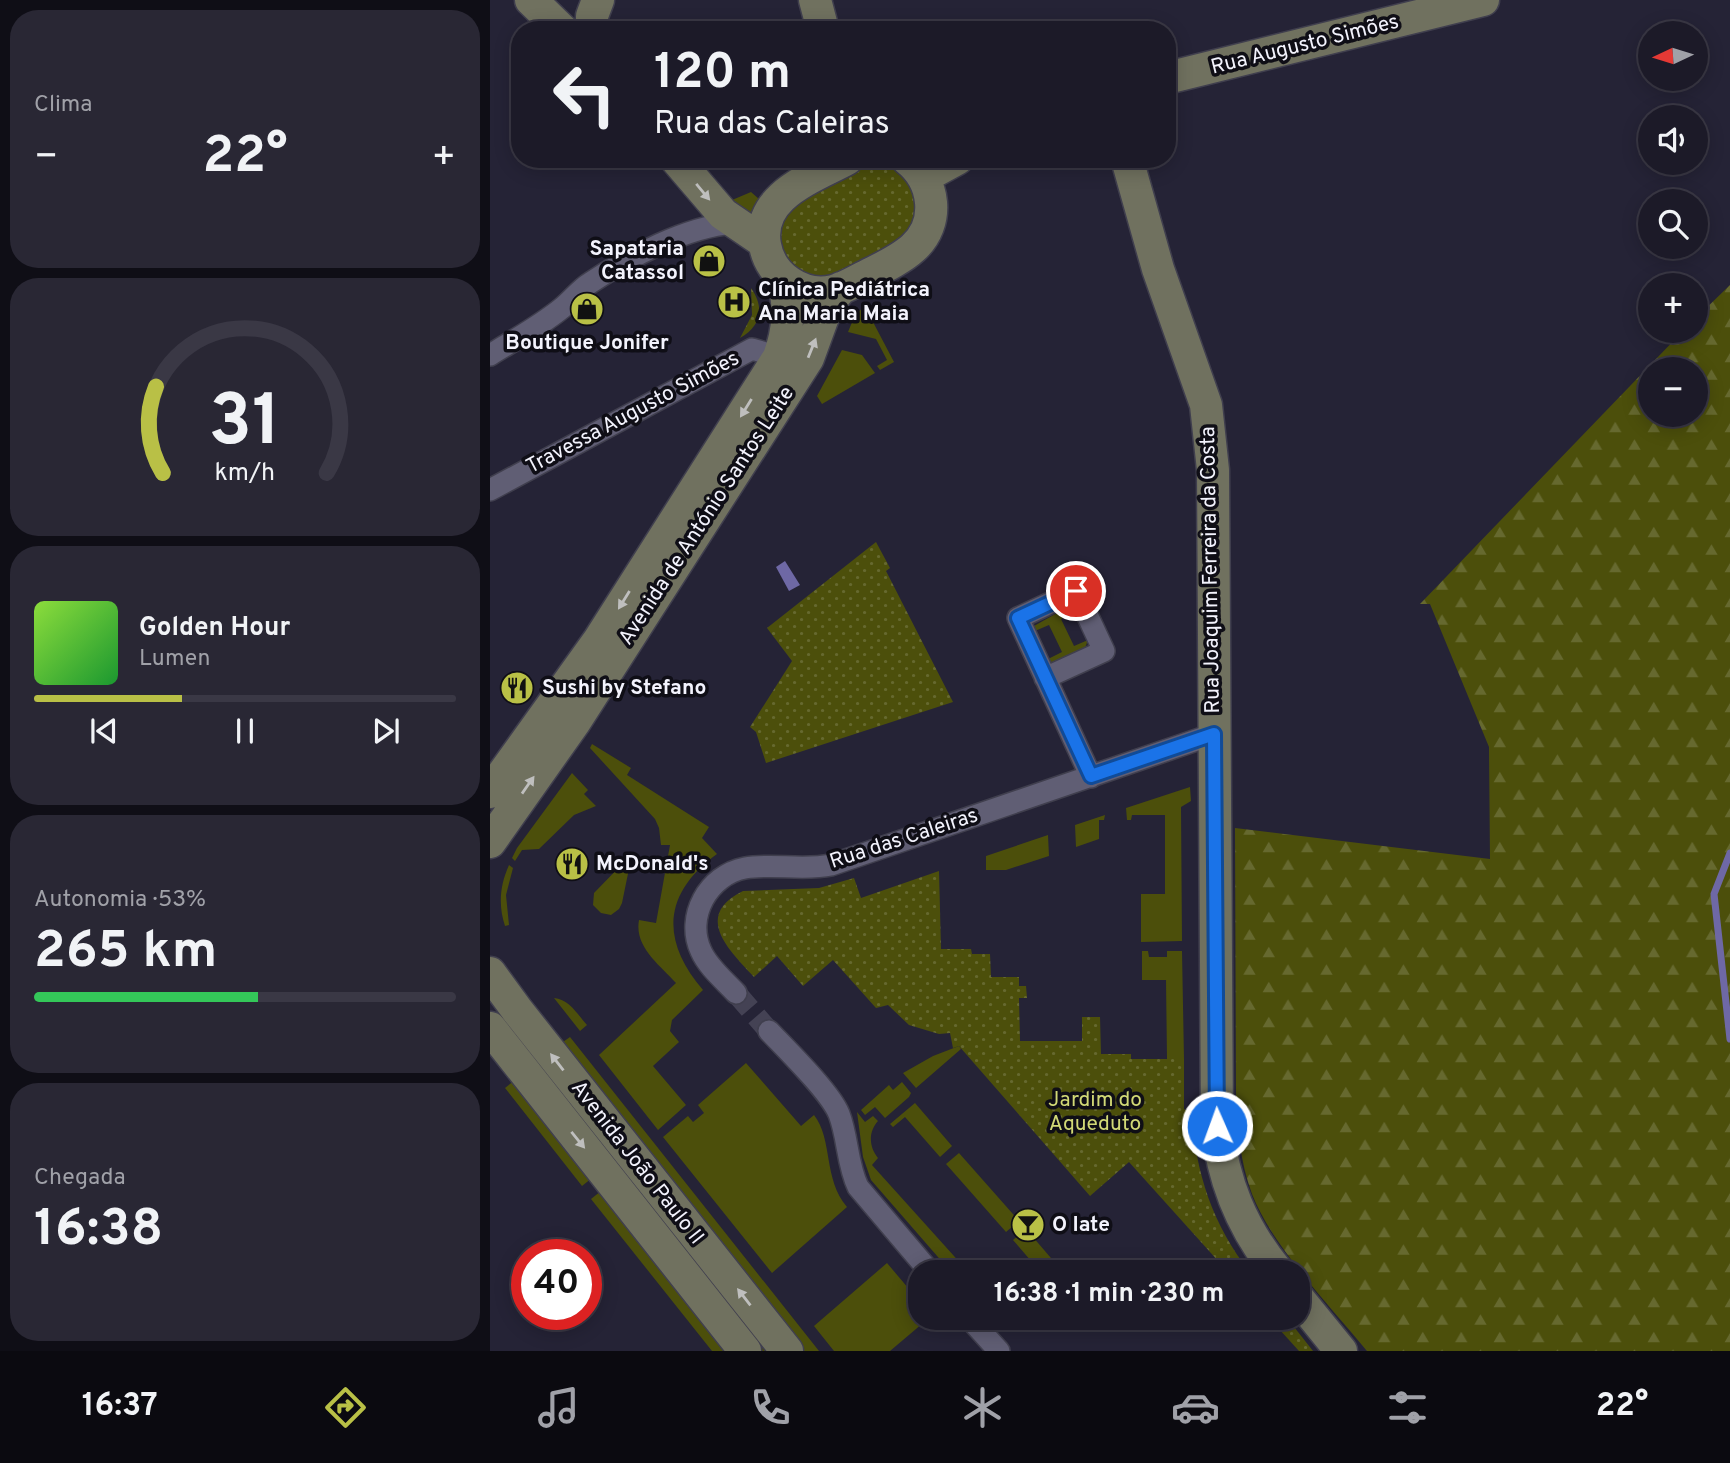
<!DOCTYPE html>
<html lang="pt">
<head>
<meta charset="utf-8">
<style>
  :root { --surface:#1c1a28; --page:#292734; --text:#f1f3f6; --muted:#a0a1a8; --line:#3a3845; --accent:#b9c046 }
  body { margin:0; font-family:Overpass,sans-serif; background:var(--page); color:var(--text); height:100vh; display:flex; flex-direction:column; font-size:26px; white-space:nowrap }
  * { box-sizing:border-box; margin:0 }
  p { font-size:23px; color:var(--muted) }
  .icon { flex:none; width:38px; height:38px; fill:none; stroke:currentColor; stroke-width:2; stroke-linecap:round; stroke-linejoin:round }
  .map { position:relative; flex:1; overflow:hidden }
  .drawer { display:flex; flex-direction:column; gap:10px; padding:10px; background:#0f0e16; width:490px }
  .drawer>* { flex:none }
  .guide { position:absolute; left:21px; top:21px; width:665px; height:147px; border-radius:28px; box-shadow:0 4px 18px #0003,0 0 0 2px var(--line); background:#1c1a28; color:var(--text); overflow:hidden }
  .needle { width:46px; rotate:266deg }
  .fabs { position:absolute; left:1148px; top:21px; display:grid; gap:14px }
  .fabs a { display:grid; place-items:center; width:70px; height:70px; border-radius:50%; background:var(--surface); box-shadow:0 4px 18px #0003,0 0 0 2px var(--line); font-size:35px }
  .speed { position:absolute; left:21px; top:1239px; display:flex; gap:14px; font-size:35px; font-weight:700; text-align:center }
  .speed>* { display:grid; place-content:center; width:91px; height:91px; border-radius:50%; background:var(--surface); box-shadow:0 4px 18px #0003,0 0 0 2px var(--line); line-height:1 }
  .speed .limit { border:10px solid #d22; background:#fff; color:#111 }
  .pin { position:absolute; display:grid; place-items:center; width:60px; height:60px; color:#fff; margin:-30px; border:4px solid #fff; border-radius:50%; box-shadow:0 2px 7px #0007 }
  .me { position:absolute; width:77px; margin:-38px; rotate:358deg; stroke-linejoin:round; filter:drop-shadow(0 0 5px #0008) }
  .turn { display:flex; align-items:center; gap:24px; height:147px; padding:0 28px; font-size:32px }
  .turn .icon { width:91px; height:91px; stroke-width:2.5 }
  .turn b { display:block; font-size:49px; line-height:60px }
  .big { font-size:52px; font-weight:700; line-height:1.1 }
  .drawer .tile { flex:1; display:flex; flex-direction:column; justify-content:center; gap:10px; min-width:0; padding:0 24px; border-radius:28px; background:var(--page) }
  .drawer .dial { align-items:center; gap:0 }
  .dial svg { height:182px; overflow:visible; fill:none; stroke:var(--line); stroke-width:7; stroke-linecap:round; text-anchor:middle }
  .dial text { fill:var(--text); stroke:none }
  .song { display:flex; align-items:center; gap:21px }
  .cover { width:84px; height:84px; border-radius:10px; background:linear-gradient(135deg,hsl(90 70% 55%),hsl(130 70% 35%)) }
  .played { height:7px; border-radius:4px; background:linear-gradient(90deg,var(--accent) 35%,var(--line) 35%) }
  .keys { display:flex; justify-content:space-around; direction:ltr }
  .heat { display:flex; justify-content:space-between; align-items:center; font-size:38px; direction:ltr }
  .charge { height:10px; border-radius:5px; background:linear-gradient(90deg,#34c759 53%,var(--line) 0) }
  .trip { position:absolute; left:418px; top:1260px; width:402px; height:70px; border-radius:28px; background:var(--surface); box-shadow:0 4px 18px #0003,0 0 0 2px var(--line); font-weight:700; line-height:70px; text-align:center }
  .tab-bar { display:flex; height:112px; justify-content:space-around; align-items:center; background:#0b0a10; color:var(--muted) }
  .tab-bar .icon { width:49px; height:49px }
  .tab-bar .selected { color:var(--accent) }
  .tab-bar b { font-size:32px; color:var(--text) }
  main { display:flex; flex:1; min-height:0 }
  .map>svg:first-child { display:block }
  .grass { fill:#4c4f0b }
  .forest { fill:url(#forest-firs); fill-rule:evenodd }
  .garden { fill:url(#garden-dots) }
  .water { fill:#6e68a5 }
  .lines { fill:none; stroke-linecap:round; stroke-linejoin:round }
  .stream { stroke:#6e68a5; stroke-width:7 }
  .street-tunnel { stroke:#444254; stroke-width:21; stroke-dasharray:21 10; stroke-linecap:butt }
  .street-casing { stroke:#403f4e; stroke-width:24 }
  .secondary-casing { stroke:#403f4e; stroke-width:35 }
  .street { stroke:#605e74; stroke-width:21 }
  .secondary { stroke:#70715f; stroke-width:32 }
  .oneway { fill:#bfbfbe }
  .route-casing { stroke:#114b97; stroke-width:18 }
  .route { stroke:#1a73e8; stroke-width:12 }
  .labels { text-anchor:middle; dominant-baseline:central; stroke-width:7; stroke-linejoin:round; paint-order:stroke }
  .street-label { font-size:21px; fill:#f3f3fd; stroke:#0f0e16 }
  .poi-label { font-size:21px; font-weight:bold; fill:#f3f3fd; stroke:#0f0e16; text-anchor:start }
  .park-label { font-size:21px; fill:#d2d976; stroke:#0f0e16 }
</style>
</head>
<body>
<main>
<section class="drawer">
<div class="tile"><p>Clima</p>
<div class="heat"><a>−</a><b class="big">22°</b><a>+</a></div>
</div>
<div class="tile dial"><svg viewBox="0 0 100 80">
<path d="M14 69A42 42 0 1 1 86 69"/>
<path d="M14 69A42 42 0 0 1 11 31" stroke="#b9c046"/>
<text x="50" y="56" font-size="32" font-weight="700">31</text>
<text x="50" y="72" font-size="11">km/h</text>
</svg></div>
<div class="tile">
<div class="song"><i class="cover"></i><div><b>Golden Hour</b><p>Lumen</p></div></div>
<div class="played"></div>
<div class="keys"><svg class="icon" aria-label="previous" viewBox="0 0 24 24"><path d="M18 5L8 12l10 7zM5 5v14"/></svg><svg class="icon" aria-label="pause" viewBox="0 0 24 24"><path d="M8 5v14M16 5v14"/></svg><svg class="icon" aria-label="next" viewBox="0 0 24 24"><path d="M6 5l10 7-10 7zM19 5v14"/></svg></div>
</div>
<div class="tile"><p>Autonomia · 53%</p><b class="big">265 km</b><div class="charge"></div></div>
<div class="tile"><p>Chegada</p><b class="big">16:38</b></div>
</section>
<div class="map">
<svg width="1240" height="1351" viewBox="0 0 1240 1351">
  <defs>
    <pattern id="forest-firs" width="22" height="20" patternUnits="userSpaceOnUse" patternTransform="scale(1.75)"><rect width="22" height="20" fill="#4c4f0b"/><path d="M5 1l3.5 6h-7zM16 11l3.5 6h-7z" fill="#66692f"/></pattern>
    <pattern id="garden-dots" width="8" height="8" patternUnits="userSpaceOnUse" patternTransform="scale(1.75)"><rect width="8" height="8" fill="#4c4f0b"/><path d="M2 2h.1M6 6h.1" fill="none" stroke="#66692f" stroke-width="1.8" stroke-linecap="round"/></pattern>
  </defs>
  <rect width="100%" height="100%" fill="#252336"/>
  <path class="grass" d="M 261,192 L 269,199 L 262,215 L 235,203 Z
    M 377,304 L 386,320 L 383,322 L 404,362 L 390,370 L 387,366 L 397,360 L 386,339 L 358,332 L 365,315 Z
    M 352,350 L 372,355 L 385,373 L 332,404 L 327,396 Z
    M 576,608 L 585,612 L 571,619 L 584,646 L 598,640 L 595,648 L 562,663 L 558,659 L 572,652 L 559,625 L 545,631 L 544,626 Z
    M 102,744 L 141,768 L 137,775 L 219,827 L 212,838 L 227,854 C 172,894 171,941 213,990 L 182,1020 L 180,1031 L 189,1042 L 163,1066 L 196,1105 L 168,1130 L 109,1055 L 186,983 C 170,965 144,947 149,920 L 166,923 L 180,845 L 171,845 L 169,828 L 165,819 L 100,748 Z
    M 82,773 L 98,790 L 94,794 L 106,806 L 84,815 L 49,849 L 32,850 L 25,861 L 22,858 L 27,848 Z
    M 700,787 L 701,801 L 691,807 L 692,941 L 651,942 L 651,894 L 675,894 L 675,815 L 642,815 L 641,820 L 637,820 L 636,808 Z
    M 615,815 L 614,820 L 609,820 L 609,839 L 586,847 L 585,825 Z
    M 558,835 L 559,856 L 516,870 L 496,870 L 496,856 Z
    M 138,858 L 141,859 L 132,903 L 129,909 L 121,915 L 111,913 L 103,905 L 104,893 Z
    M 19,865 L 23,868 L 16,895 L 19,925 L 15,926 C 8,905 10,885 19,865 Z
    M 652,951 L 658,951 L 659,957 L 677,957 L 677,951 L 692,951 L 694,1059 L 677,1059 L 676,980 L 652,980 Z
    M 64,998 C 79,999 88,1015 97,1025 L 90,1031 Z
    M 80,1037 L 329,1351 L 314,1351 L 70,1044 Z
    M 469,1046 L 471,1049 L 426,1088 L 413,1073 L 443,1056 Z
    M 50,1060 L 280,1351 L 272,1351 L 45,1064 Z
    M 256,1063 L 311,1126 L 324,1115 C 343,1139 333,1179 357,1207 L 282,1273 L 173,1137 L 198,1116 L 203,1122 L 214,1113 L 208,1105 Z
    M 25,1080 L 102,1178 L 92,1186 L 15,1088 Z
    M 412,1082 L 421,1093 L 419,1097 L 395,1118 L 385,1107 L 375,1115 L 371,1110 L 399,1085 L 403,1090 Z
    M 425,1103 L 462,1146 L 450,1157 L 415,1117 L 403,1127 L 400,1124 Z
    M 367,1112 L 375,1122 L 383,1116 L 388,1121 C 378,1132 379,1147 388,1158 L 382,1165 L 473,1266 L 481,1259 L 489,1272 L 461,1272 L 381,1180 L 373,1157 Z
    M 469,1153 L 529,1221 L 516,1232 L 456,1164 Z
    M 111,1191 L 237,1351 L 222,1351 L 101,1199 Z
    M 536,1229 L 573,1272 L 551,1272 L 548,1269 L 523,1240 Z
    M 397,1263 L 430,1302 L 430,1318 L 439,1318 L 400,1351 L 344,1351 L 324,1326 Z"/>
  <path class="forest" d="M 1240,285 L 1240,1351 L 877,1351 C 841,1307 782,1246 762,1194 C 750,1161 747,1128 746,1093 L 745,828 L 1000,859 L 999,747 L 940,604 L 930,604 L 1193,331 L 1206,331 L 1206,318 ZM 1160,369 L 1206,369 L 1206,415 L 1160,415 Z"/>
  <path class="garden" d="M 383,164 C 399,165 416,171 421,188 C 426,200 429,211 423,224 C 416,242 353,277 333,277 C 319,278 305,270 297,259 C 286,244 287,218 302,205 C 312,196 328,190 339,184 C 353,176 367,167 383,164 Z
    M 261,288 C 275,308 271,326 250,338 L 262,315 Z
    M 386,542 L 400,568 L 396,571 L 463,702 L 276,763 L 266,732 L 260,727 L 302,661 L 277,628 Z
    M 449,871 L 451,949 L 481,949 L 482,954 L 500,954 L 501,977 L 529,977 L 529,986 L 536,986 L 537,998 L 529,998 L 530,1041 L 592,1041 L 592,1017 L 610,1017 L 611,1054 L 641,1054 L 641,1059 L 694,1059 L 694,1109 L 702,1113 C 705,1172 723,1226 760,1272 L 738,1272 L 639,1162 L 600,1196 L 469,1046 L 463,1048 L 460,1033 L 449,1034 L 419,1025 L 398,1005 L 386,1008 L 343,960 L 313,986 L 287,956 L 264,977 C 240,951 202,916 253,891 L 329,888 L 364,878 L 371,898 Z
    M 779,1318 L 797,1318 L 823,1351 L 809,1351 Z"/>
  <path class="water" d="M 295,561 L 310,585 L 299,591 L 286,567 Z"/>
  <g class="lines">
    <path class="stream" d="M 1240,853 L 1224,894 L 1240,1039"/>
    <path class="street-tunnel" d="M 246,993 L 279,1031"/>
    <defs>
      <path id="street" d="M 0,355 C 24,340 50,326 72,308 C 82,300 90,289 100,283 C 139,257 196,227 243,223
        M 0,490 L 262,349 L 289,357
        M 555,678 L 614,651 L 586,591 L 528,618 L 601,777
        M 246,993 C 234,980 218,967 211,951 C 195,917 218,875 255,868 C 283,863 312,871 341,865 L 724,734
        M 279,1031 C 297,1050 340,1092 349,1114 C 358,1137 357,1164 368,1187 L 440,1272
        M 479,1318 L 509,1351"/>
      <path id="secondary" d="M 41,0 L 72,30
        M 325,0 L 333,30
        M 102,30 L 102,16 L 108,0
        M 677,78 L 993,0
        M 186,159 L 233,214 L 274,242
        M 357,159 C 322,178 266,196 275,245 C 280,276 312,298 343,291 C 356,288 369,279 382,273 C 396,266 412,258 423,248 C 451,223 445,181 417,159
        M 637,159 L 668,269 L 716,405 L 723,470 L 727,1126 C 733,1182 752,1229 788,1272
        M 434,177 L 467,159
        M 0,792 L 109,640 L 289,357 C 299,329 300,307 293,278
        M 0,842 L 84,723 L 318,358 L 337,306 L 351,288
        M 0,973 L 27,1010 L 297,1351
        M 0,1028 L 255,1351
        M 808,1298 L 851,1351"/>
    </defs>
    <use href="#street" class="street-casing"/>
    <use href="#secondary" class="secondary-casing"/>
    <use href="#street" class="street"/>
    <use href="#secondary" class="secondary"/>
  </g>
  <defs><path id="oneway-solid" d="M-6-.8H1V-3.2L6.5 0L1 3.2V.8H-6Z" transform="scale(1.75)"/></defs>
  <g class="oneway">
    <use href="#oneway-solid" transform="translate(213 192) rotate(50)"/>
    <use href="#oneway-solid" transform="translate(322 348) rotate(-68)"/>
    <use href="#oneway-solid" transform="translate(256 408) rotate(122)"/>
    <use href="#oneway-solid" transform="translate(134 600) rotate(122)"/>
    <use href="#oneway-solid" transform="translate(38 785) rotate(-55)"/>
    <use href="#oneway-solid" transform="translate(67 1062) rotate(-128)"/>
    <use href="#oneway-solid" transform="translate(88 1140) rotate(51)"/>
    <use href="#oneway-solid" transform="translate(254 1297) rotate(-128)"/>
  </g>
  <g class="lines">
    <defs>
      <path id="route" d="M 586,591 L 528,618 L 601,776 L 724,734 L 727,1126"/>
    </defs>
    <use href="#route" class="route-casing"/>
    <use href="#route" class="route"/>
  </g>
  <defs>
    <symbol id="shop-disc" viewBox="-11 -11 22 22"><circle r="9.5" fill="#b9c046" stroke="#0f0e16"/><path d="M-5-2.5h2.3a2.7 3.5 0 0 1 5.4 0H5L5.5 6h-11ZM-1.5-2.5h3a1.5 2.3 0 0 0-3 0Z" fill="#111"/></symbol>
    <symbol id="hospital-disc" viewBox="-11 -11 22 22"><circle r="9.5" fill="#b9c046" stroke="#0f0e16"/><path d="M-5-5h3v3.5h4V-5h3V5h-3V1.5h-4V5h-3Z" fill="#111"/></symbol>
    <symbol id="restaurant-disc" viewBox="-11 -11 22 22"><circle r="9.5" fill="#b9c046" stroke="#0f0e16"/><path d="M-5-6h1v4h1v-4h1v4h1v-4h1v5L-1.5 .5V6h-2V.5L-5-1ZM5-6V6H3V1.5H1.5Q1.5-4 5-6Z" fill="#111"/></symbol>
    <symbol id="bar-disc" viewBox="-11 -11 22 22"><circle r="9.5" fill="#b9c046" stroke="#0f0e16"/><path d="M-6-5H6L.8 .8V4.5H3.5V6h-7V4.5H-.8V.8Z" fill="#111"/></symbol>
  </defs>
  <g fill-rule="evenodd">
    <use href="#shop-disc" x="200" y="242" width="38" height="38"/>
    <use href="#hospital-disc" x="225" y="283" width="38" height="38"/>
    <use href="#shop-disc" x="78" y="290" width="38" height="38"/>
    <use href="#restaurant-disc" x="8" y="669" width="38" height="38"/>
    <use href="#restaurant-disc" x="63" y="845" width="38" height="38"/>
    <use href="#bar-disc" x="519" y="1206" width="38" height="38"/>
  </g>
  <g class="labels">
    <g class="street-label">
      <text transform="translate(815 45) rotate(-14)">Rua Augusto Simões</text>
      <text transform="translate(143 413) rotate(-28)">Travessa Augusto Simões</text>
      <text transform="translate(217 516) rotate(-57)">Avenida de António Santos Leite</text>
      <text transform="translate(721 570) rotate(-91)">Rua Joaquim Ferreira da Costa</text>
      <text transform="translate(414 839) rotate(-18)">Rua das Caleiras</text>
      <text transform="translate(147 1163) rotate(52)">Avenida João Paulo II</text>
    </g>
    <g class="poi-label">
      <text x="194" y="249" text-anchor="end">Sapataria<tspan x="194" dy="24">Catassol</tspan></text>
      <text x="268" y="290">Clínica Pediátrica<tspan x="268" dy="24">Ana Maria Maia</tspan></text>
      <text x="97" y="343" text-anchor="middle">Boutique Jonifer</text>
      <text x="52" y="688">Sushi by Stefano</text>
      <text x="106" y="864">McDonald's</text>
      <text x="562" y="1225">O Iate</text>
    </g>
    <g class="park-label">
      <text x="605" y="1100">Jardim do<tspan x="605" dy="24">Aqueduto</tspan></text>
    </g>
  </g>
</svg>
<div class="fabs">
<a><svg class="needle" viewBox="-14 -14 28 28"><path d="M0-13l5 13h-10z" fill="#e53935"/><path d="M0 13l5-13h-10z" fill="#a0a1a8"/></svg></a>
<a><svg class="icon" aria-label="sound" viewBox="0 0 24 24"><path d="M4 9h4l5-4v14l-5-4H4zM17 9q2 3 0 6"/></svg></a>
<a><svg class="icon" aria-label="search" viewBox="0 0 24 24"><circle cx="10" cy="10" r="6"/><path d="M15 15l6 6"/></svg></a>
<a>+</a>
<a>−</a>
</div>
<div class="speed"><div class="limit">40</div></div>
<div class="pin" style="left:586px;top:591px;background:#d93025"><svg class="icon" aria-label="arrive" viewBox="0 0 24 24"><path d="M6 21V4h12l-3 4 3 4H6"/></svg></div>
<svg class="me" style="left:727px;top:1126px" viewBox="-20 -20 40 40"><circle r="17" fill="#1a73e8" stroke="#fff" stroke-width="3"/><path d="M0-11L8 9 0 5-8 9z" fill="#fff"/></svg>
<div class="trip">16:38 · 1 min · 230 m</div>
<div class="guide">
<div class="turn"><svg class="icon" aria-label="left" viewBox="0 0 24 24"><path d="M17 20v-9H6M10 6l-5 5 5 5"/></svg><div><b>120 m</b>Rua das Caleiras</div></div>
</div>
</div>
</main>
<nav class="tab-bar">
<b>16:37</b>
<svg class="icon selected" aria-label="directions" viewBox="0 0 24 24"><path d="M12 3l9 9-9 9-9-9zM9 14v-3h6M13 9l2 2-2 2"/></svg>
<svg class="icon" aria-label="music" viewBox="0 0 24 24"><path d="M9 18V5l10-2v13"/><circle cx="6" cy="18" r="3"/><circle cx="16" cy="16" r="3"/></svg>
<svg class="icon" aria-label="phone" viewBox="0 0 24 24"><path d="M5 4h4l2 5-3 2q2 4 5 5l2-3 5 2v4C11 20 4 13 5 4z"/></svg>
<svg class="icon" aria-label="climate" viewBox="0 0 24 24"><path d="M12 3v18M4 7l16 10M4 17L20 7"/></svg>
<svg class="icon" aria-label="car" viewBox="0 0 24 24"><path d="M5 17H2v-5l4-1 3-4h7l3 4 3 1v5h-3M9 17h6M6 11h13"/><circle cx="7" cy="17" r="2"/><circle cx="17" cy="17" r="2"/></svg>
<svg class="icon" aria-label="filters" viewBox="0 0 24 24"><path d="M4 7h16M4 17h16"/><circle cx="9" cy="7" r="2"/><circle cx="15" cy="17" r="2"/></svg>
<b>22°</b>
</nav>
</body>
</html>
